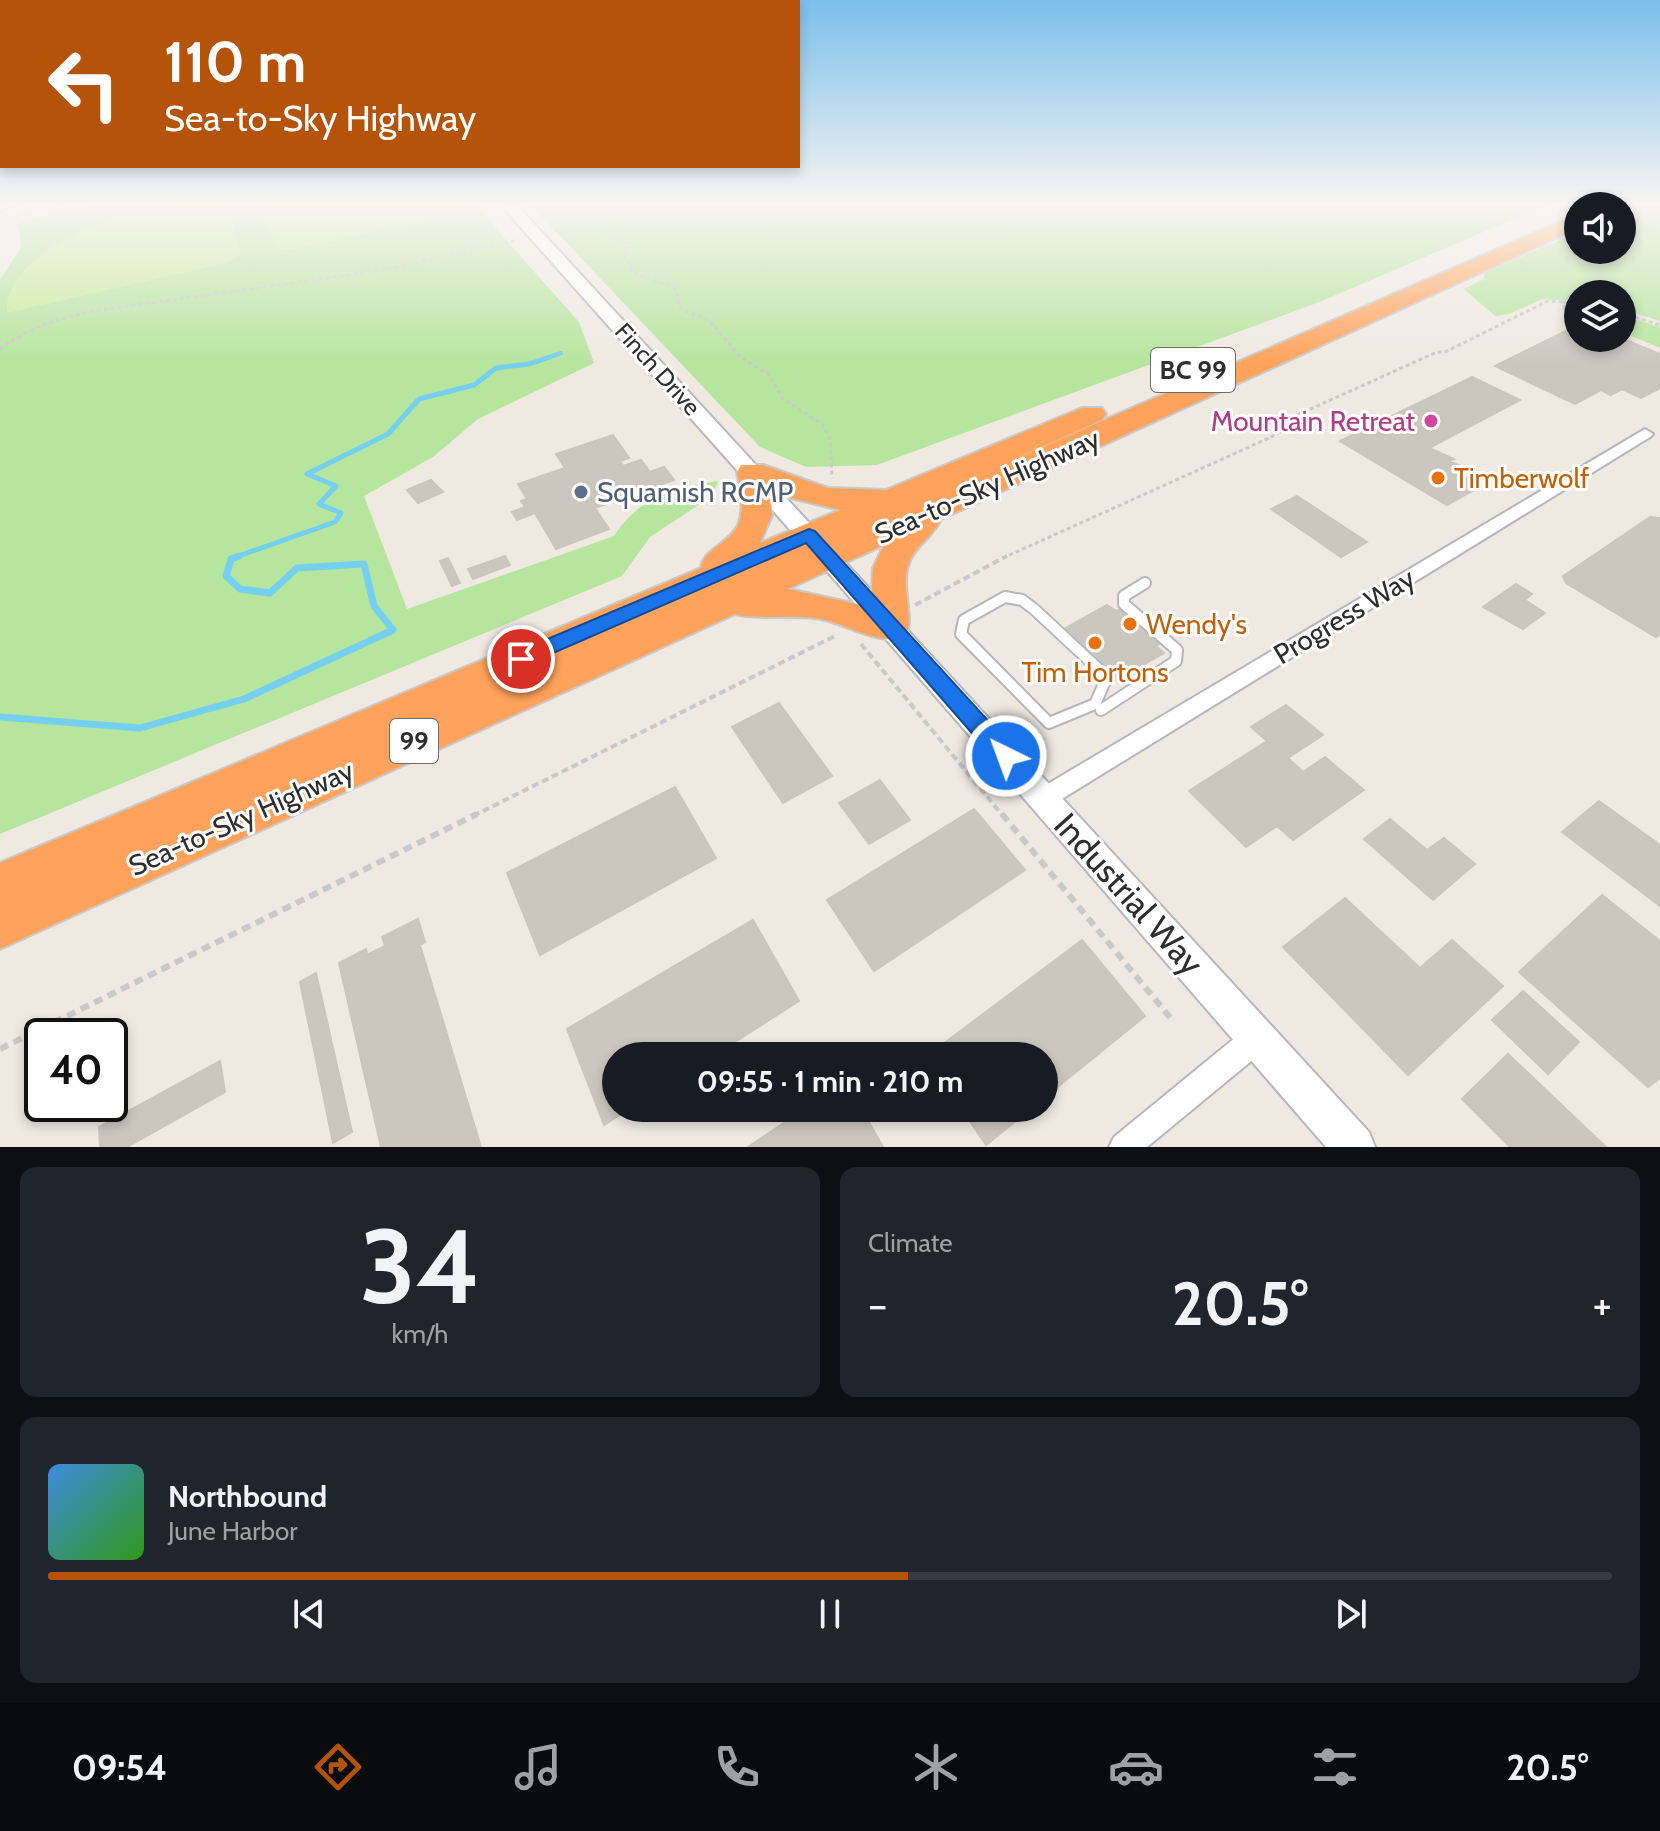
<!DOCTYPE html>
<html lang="en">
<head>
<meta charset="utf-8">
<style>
  :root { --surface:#171b24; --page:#20242c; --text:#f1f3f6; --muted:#9ea1a6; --line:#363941; --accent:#b45309 }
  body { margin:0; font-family:Cabin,sans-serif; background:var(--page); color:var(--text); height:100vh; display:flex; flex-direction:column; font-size:30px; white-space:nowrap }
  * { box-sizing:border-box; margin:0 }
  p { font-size:26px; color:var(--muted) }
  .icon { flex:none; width:44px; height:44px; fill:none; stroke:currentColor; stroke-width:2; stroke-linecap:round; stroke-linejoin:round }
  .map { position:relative; height:1147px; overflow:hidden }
  .details { display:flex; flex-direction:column; gap:20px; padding:20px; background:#0d0f14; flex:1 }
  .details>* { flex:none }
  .top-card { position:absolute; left:0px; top:0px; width:800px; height:168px; box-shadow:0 4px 12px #0003; background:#b45309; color:#fff; overflow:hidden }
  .buttons { position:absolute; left:1564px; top:192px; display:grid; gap:16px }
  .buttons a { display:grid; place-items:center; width:72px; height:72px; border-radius:50%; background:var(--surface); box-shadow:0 4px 12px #0003; font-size:40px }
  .speed { position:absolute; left:24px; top:1018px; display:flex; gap:16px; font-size:40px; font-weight:700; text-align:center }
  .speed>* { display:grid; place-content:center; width:104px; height:104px; border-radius:50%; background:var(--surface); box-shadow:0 4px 12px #0003; line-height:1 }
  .speed .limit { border:4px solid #111; border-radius:12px; background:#fff; color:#111 }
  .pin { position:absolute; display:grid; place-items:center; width:68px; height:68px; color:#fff; margin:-34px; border:4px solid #fff; border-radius:50%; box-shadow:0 2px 8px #0007 }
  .me { position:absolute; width:88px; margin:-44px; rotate:318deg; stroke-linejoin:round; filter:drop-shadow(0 0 6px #0008) }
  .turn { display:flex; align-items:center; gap:28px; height:168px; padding:0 32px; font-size:36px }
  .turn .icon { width:104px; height:104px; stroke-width:2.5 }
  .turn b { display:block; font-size:56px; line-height:68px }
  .big { font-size:60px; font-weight:800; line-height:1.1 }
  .details .tile { flex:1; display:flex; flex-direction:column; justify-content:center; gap:12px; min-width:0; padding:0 28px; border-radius:16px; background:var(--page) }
  .details .dial { align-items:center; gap:0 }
  .dial b { font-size:104px; line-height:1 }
  .song { display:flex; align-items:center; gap:24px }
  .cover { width:96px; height:96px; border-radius:12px; background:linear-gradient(135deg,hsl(210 70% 55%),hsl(110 70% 35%)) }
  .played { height:8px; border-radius:4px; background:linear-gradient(90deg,var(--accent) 55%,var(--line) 55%) }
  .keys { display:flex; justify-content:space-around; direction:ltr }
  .heat { display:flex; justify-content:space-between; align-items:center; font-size:44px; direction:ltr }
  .details .tiles { flex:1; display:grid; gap:20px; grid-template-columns:1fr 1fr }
  .tile:last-child { grid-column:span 2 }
  .trip { position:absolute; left:602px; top:1042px; width:456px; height:80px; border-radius:40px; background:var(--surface); box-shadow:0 4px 12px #0003; font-weight:800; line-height:80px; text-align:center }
  .menu { display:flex; height:128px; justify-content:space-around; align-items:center; background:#090b0e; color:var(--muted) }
  .menu .icon { width:56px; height:56px }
  .menu .current { color:var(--accent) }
  .menu b { font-size:36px; color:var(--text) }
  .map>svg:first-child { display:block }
  .green { fill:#b6e59e }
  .pitch { fill:#c9ec9a }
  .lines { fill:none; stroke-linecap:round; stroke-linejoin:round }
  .stream-far2 { stroke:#75cff0; stroke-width:4 }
  .stream-far1 { stroke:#75cff0; stroke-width:5 }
  .stream { stroke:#75cff0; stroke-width:7 }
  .building { fill:#cbc7bf; stroke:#cbc5ba; stroke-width:2 }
  .lane-casing { stroke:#b4b7c1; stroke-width:14 }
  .street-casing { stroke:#b4b7c1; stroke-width:4 }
  .secondary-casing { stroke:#b4b7c1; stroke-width:4 }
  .highway-casing { stroke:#c9c9c9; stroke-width:4 }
  .path-far2 { stroke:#c9c9c9; stroke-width:3; stroke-dasharray:4 3; stroke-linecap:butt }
  .path-far1 { stroke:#c9c9c9; stroke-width:4; stroke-dasharray:7 4; stroke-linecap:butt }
  .path { stroke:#c9c9c9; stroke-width:6; stroke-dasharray:9 6; stroke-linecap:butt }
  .lane { stroke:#fff; stroke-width:10 }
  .street { fill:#fff; fill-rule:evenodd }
  .secondary { fill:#fff; fill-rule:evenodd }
  .highway { fill:#ffa35c; fill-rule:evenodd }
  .route { fill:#1a73e8; stroke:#114b97; stroke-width:2 }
  .hotel-dot { fill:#d1479c; stroke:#fff; stroke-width:3 }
  .food-dot { fill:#e8710a; stroke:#fff; stroke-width:3 }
  .service-dot { fill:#5c6f8a; stroke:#fff; stroke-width:3 }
  .labels { text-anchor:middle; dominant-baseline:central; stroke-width:6; stroke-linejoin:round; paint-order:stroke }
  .far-street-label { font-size:24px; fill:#2e2e2e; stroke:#fff }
  .shield { fill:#fff; stroke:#6d6d6d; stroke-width:2 }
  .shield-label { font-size:26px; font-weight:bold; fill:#2e2e2e }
  .hotel-label { font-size:28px; fill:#b23c85; stroke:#fff; text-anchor:end }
  .food-label { font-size:28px; fill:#c56008; stroke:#fff; text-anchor:start }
  .street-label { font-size:28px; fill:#2e2e2e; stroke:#fff }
  .service-label { font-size:28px; fill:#4e5e75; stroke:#fff; text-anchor:start }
  .near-street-label { font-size:34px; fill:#2e2e2e; stroke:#fff }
</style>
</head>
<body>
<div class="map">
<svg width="1660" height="1147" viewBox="0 0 1660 1147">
  <rect width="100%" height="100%" fill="#efe9e1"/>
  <path class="green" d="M 113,203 L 473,203 L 579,322 L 594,363 L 478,419 L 433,457 L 364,496 L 407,609 L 614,536 C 640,496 674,488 718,481 L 712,496 L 650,537 L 622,576 L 0,834 L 0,280 L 21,247 L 17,221 Z
    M 529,203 L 1551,203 L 1322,301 L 877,465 L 806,467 L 760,447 Z
    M 1644,203 L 1660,203 L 1660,321 L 1622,309 L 1622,294 L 1578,294 L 1578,301 L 1542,299 L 1509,314 L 1495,316 L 1464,289 L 1484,279 L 1484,273 L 1578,232 L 1578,250 L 1622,250 L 1622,213 Z
    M 1622,315 L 1660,327 L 1660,348 L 1622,332 Z"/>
  <path class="pitch" d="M 161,203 L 226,203 L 241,254 L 226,263 L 7,313 C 3,252 114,216 161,203 Z
    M 259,203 L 469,203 L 475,209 L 293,250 L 277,248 Z"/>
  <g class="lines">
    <path class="stream-far2" d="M 1198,203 L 1201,207
      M 544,359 L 561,353"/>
    <path class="stream-far1" d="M 233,558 L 335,522 L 341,513 L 319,504 L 336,486 L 307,474 L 388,434 L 419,399 L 474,385 L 496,368 L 529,364 L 550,357"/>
    <path class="stream" d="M 0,717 L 140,728 L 244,699 L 393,630 L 374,606 L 364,564 L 297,568 L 270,593 L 240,589 L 226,576 L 231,559 L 239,556"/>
  </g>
  <path class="building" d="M 1578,325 L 1578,338 L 1621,338 L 1660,354 L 1660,388 L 1641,398 L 1622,389 L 1611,395 L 1601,390 L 1575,404 L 1495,366 Z
    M 1472,377 L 1520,400 L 1429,448 L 1454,459 L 1450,461 L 1467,470 L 1460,474 L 1481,486 L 1447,505 L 1340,441 Z
    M 613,435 L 629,458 L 620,461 L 623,466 L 641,460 L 650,472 L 664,467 L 674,480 L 595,508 L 609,529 L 556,549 L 535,513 L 517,520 L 512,512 L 525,507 L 521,501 L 527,499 L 518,484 L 565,468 L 556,454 Z
    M 431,480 L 443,492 L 418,503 L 407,490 Z
    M 1297,496 L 1367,542 L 1341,557 L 1271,509 Z
    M 1650,517 L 1660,518 L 1660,635 L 1656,637 L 1566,583 L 1563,576 Z
    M 505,556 L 510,565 L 473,579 L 468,569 Z
    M 448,558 L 460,583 L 452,586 L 440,561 Z
    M 1516,584 L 1532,594 L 1525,600 L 1545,613 L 1523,629 L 1483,607 Z
    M 1107,605 L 1116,611 L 1119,610 L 1159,644 L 1156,646 L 1164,653 L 1114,681 L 1067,637 L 1070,635 L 1064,629 Z
    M 779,703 L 832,776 L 783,803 L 732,727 Z
    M 1286,705 L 1323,735 L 1288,758 L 1303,772 L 1325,757 L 1364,790 L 1293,840 L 1277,826 L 1246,847 L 1189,791 L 1267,741 L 1251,727 Z
    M 880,780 L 910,820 L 869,844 L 839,803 Z
    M 675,787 L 716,858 L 540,955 L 507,873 Z
    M 1599,801 L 1660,845 L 1660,906 L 1562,832 Z
    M 974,809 L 1025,870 L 874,971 L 827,900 Z
    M 1390,819 L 1427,850 L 1444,838 L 1475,864 L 1433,900 L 1364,839 Z
    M 1602,895 L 1660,941 L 1660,1078 L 1648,1087 L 1519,972 Z
    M 1345,898 L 1420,968 L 1452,940 L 1503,986 L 1408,1075 L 1283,947 Z
    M 418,919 L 425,942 L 420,945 L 481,1147 L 381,1147 L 339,963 L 366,949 L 367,955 L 385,946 L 382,937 Z
    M 753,920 L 799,1001 L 713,1056 L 616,1056 L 616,1108 L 631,1108 L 604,1125 L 567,1029 Z
    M 1082,940 L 1145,1016 L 1044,1098 L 1044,1056 L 927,1056 Z
    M 316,973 L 352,1132 L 333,1143 L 300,982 Z
    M 1523,991 L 1579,1042 L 1548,1074 L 1492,1020 Z
    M 1508,1054 L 1606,1147 L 1510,1147 L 1462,1099 Z
    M 220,1061 L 225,1092 L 127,1147 L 100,1147 L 99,1127 Z
    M 806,1108 L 861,1108 L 883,1147 L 748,1147 Z
    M 961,1108 L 1032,1108 L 986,1145 Z"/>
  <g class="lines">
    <defs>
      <path id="lane" d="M 1005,597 L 1022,600 L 1034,609 L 1107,677 L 1095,704 L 1049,723 L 961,634 L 964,620 Z
        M 1101,710 L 1176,661 L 1177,650 L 1124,604 L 1124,596 L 1145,583"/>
      <path id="street" d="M 1645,429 L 1653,434 L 1650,437 L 1052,805 L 1044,808 L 1036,805 L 1033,798 L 1036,791 Z
        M 1257,1024 L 1267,1028 L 1271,1038 L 1267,1048 L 1147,1147 L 1109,1147 L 1114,1137 L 1247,1028 Z"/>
      <path id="secondary" d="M 0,203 L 21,203 L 0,210 Z
        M 499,203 L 515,203 L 1369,1132 L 1375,1147 L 1326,1147 L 833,578 Z"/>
      <path id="highway" d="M 1601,203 L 1625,203 L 1622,207 L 1599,206 Z
        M 1578,214 L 1578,228 L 941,519 C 933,538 912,546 907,570 C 902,592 915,619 905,638 C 879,645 848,625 821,619 C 795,614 755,620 735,614 L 0,949 L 0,863 L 701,568 C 702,550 730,543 738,525 C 745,508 740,489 737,472 L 741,465 L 763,465 L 828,488 L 886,490 L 1082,408 L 1102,408 L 1106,414 L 1102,420 L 987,471 ZM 771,493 L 840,510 L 760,543 L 772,515 ZM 884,545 L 873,568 L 871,607 L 788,589 Z"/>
    </defs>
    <use href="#lane" class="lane-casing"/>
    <use href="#street" class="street-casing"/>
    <use href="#secondary" class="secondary-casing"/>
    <use href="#highway" class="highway-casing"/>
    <path class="path-far2" d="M 22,214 L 67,203
      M 592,224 L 625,243 L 625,256 L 634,273 L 674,287 L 681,309 L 709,320 L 740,357 L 768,374 L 783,399 L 822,424 L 830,439 L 832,478
      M 553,231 L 592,224 L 639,203
      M 1563,302 L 1578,304
      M 1622,313 L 1660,325
      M 0,349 C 29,327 58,319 93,311 L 378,271 L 518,240
      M 1003,558 L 1269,438 L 1287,428 L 1297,415 L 1437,352 L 1445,352 L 1548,301 L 1563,302 L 1565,311"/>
    <path class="path-far1" d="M 915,605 L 1007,556
      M 861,644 L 1003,816
      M 473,816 L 837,635"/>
    <path class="path" d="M 1002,814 L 1173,1021
      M 0,1049 L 477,814"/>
    <use href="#lane" class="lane"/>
    <use href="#street" class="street"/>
    <use href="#secondary" class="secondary"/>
    <use href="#highway" class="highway"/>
  </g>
  <linearGradient id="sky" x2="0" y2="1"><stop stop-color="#7abfeb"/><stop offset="0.56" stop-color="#f8f5f2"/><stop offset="1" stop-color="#f8f5f2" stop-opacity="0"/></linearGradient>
  <rect width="1660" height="364" fill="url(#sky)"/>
  <path class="route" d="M 809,529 L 815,531 L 1014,749 L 1017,756 L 1014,763 L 998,763 L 806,543 L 528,664 L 514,664 L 511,659 L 514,653 Z"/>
  <circle class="hotel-dot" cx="1431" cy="421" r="8"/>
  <g class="food-dot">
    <circle cx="1438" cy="478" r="8"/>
    <circle cx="1130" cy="624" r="8"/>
    <circle cx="1095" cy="643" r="8"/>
  </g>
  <circle class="service-dot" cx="581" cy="492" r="8"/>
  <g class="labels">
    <g class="far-street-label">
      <text transform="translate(658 369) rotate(48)">Finch Drive</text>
    </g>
    <g class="shield">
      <rect x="1151" y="348" width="84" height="44" rx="6"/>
      <rect x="390" y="719" width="48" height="44" rx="6"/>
    </g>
    <g class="shield-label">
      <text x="1193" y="370">BC 99</text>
      <text x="414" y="741">99</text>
    </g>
    <g class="hotel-label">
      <text x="1415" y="421">Mountain Retreat</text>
    </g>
    <g class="food-label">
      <text x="1454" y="478">Timberwolf</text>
      <text x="1146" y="624">Wendy's</text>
      <text x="1095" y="672" text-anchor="middle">Tim Hortons</text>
    </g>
    <g class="street-label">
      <text transform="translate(987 486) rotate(-24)">Sea-to-Sky Highway</text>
      <text transform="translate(1344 616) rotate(-31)">Progress Way</text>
      <text transform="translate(241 818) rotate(-24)">Sea-to-Sky Highway</text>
    </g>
    <g class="service-label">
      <text x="597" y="492">Squamish RCMP</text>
    </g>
    <g class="near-street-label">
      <text transform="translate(1129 894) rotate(48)">Industrial Way</text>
    </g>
  </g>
</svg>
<div class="buttons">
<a><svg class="icon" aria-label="sound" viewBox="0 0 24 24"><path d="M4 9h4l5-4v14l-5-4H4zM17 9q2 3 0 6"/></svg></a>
<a><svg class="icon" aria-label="layers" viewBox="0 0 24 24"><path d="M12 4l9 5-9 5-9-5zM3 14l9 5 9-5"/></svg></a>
</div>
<div class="speed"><div class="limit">40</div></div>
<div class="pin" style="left:521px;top:659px;background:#d93025"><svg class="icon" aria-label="arrive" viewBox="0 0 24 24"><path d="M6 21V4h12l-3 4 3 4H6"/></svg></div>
<svg class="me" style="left:1006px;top:756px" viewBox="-20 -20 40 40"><circle r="17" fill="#1a73e8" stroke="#fff" stroke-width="3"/><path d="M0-11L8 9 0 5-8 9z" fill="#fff"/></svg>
<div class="trip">09:55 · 1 min · 210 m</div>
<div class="top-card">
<div class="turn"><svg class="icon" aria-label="left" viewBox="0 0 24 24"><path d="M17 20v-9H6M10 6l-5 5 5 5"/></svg><div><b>110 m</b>Sea-to-Sky Highway</div></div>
</div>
</div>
<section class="details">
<div class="tiles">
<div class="tile dial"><b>34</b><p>km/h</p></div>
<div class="tile"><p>Climate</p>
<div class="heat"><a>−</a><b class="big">20.5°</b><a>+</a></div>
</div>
<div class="tile">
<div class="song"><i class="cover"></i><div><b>Northbound</b><p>June Harbor</p></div></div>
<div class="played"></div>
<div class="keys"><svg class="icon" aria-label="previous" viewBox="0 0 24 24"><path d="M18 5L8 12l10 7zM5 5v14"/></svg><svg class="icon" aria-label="pause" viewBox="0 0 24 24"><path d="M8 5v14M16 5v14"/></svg><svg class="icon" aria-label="next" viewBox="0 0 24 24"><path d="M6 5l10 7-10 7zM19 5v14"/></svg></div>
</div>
</div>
</section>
<nav class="menu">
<b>09:54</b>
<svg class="icon current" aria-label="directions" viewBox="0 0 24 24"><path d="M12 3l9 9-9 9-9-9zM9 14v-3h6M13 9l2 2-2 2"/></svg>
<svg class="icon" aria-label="music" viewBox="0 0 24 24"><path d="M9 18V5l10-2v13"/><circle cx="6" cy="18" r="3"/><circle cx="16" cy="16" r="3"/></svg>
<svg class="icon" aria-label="phone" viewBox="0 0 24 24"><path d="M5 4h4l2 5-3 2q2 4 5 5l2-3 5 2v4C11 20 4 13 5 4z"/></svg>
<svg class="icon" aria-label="climate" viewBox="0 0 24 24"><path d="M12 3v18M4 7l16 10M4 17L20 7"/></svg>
<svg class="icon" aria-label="car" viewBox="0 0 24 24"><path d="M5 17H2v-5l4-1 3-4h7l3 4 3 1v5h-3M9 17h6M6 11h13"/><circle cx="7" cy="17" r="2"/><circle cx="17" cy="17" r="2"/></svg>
<svg class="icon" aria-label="filters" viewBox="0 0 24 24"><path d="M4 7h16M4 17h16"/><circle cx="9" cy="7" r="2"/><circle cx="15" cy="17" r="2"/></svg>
<b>20.5°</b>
</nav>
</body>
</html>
